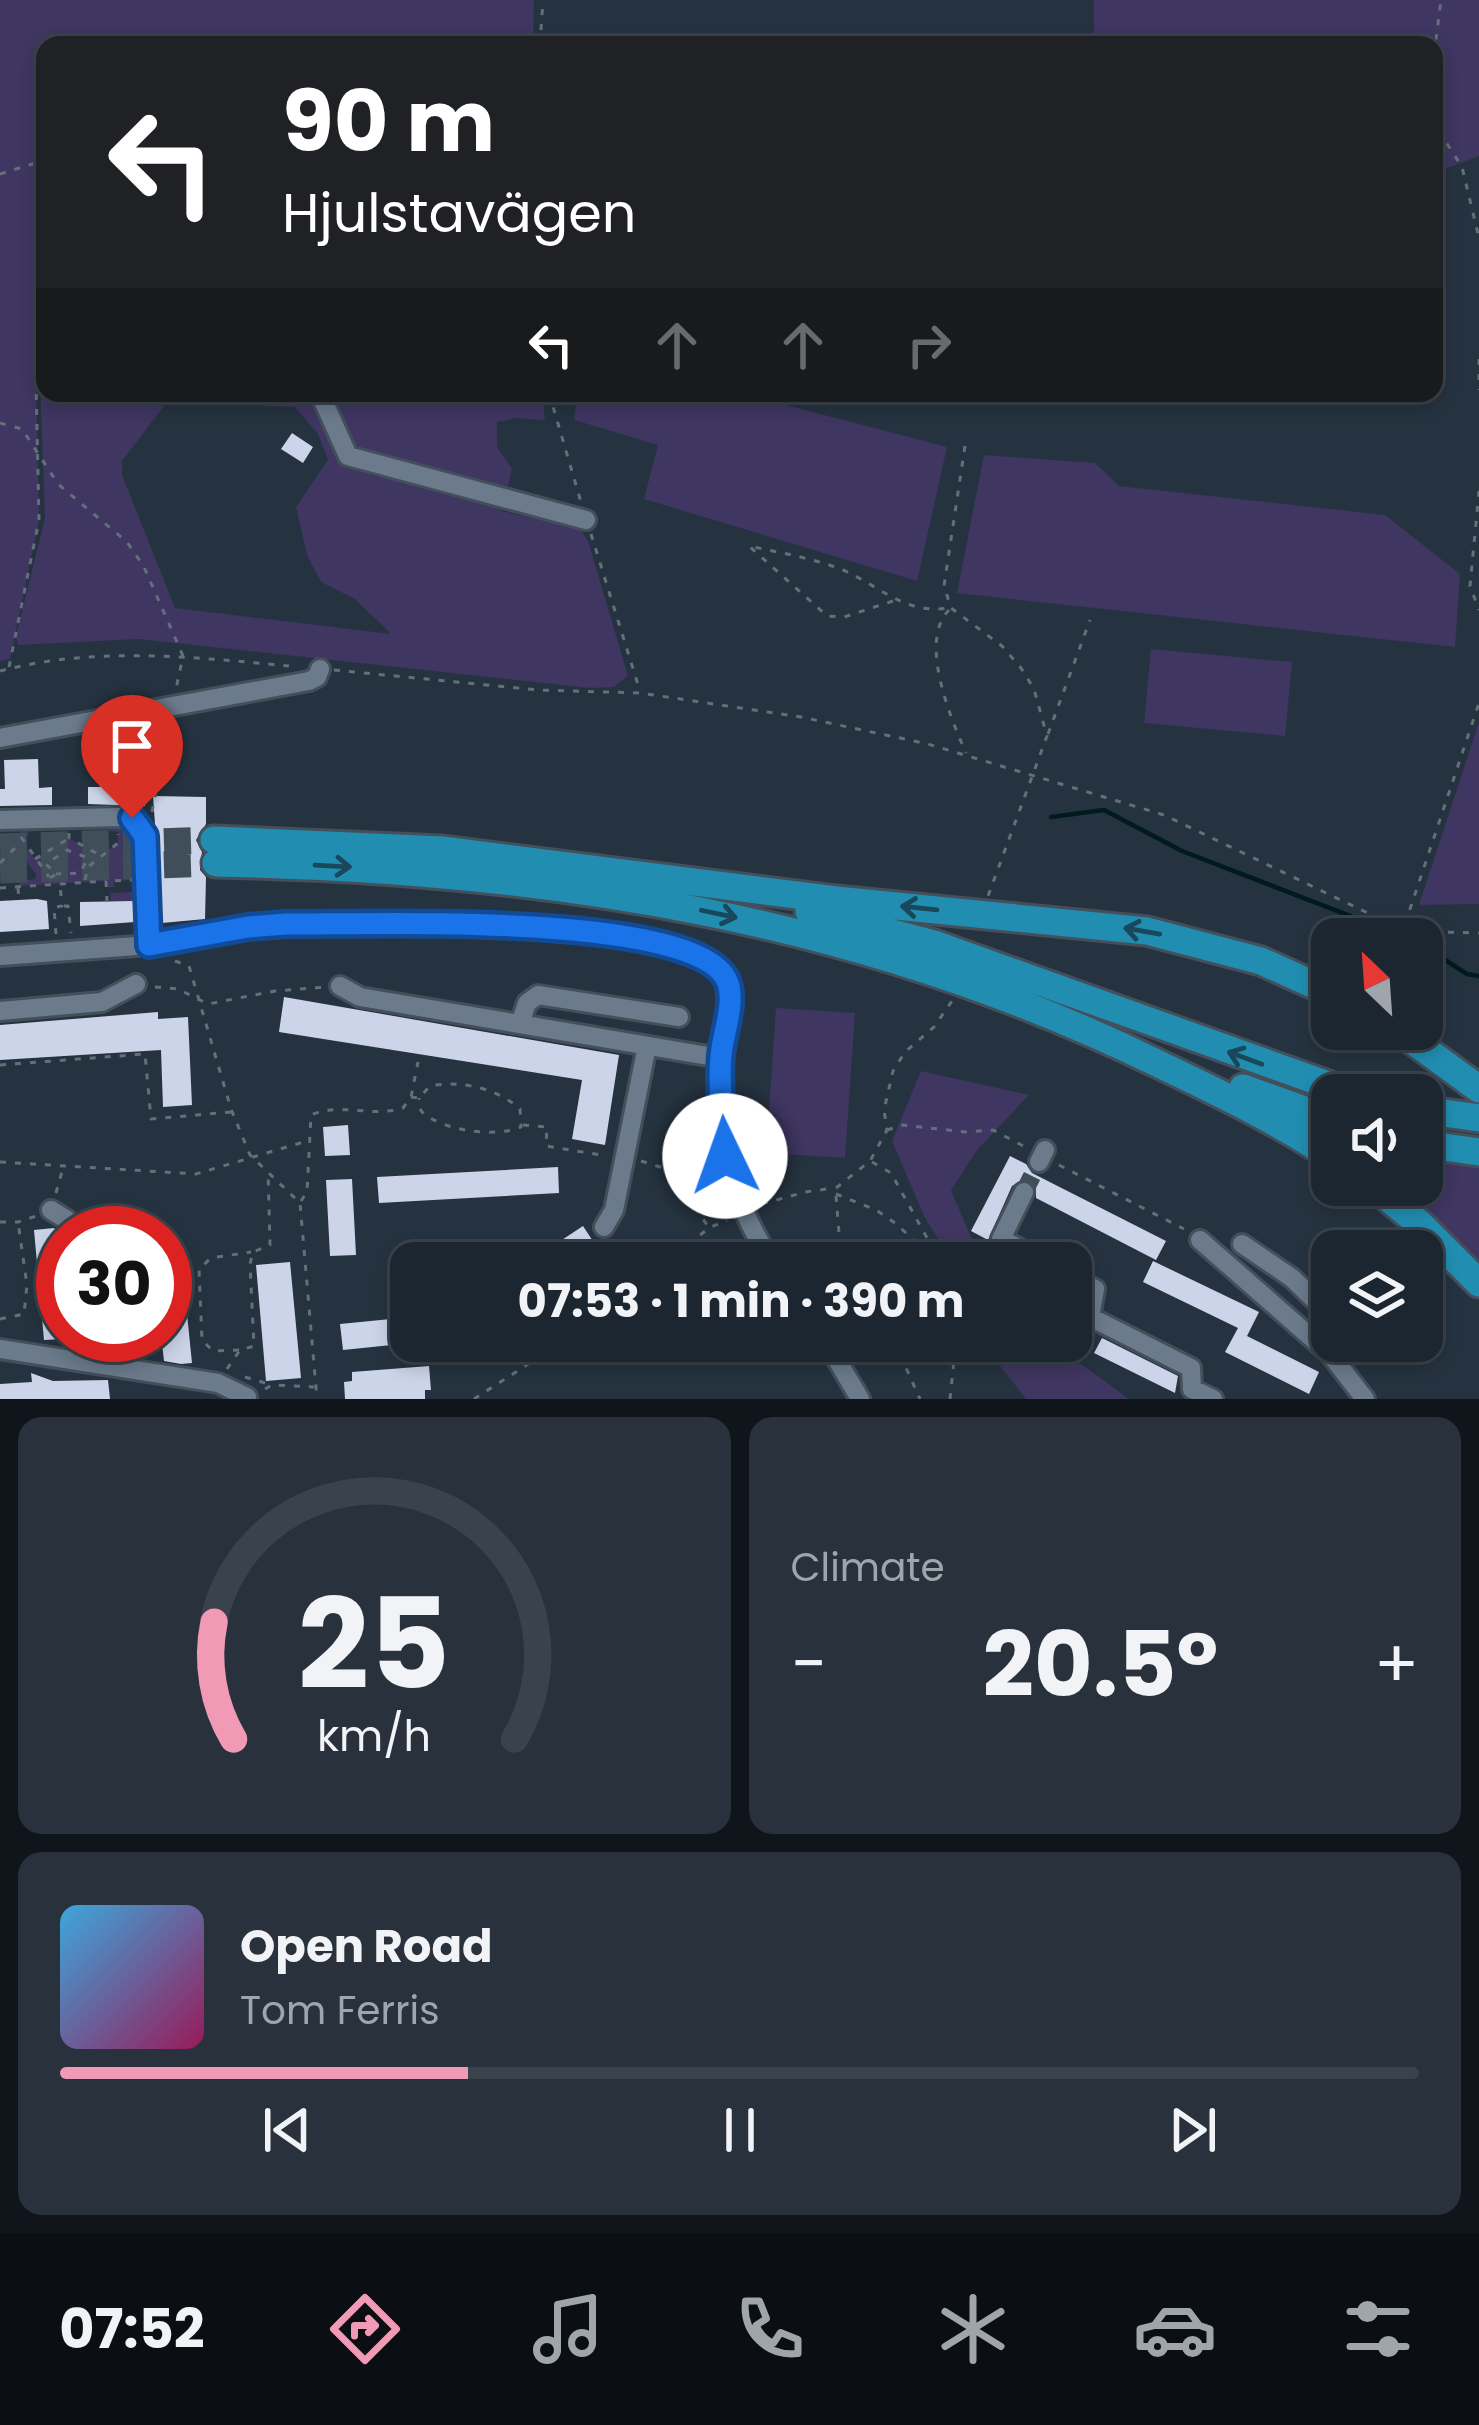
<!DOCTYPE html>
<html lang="en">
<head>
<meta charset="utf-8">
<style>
  :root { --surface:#1c2630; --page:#29323c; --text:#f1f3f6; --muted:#a0a5ab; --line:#3a434c; --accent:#f09ab6 }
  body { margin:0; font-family:Poppins,sans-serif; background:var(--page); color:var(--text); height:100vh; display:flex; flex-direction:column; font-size:45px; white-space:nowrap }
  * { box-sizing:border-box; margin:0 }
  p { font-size:39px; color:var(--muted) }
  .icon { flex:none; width:66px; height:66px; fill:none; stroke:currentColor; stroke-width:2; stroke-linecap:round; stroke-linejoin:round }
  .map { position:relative; height:1399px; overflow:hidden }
  .panel { display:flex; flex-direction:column; gap:18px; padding:18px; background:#0f151a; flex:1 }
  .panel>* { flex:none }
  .hud { position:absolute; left:36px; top:36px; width:1407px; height:366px; border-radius:24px; box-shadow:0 6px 18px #0003,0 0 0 3px var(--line); background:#202124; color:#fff; overflow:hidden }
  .needle { width:78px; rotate:335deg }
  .controls { position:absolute; left:1311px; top:918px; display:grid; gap:24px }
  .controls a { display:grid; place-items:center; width:132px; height:132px; border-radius:24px; background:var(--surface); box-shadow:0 6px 18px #0003,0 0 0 3px var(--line); font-size:60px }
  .speed { position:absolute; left:36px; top:1206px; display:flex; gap:24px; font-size:60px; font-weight:700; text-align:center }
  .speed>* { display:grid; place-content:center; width:156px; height:156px; border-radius:50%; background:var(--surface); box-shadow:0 6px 18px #0003,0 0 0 3px var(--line); line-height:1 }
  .speed .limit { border:18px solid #d22; background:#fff; color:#111 }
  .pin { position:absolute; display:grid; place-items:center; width:102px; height:102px; color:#fff; margin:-123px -51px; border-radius:50% 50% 50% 0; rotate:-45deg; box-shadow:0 0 12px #0007 }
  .pin .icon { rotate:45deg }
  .me { position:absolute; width:132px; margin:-66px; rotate:357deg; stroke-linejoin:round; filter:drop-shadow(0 0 9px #0008) }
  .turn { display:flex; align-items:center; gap:42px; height:252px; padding:0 48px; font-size:54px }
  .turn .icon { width:156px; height:156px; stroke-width:2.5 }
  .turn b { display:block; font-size:84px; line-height:102px }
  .lanes { display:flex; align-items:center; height:114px; padding:0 48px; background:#0003; justify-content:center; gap:60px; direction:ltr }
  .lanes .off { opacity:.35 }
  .big { font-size:90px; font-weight:700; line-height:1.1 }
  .panel .card { flex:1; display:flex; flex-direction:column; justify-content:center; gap:18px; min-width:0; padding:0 42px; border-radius:24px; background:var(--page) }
  .panel .dial { align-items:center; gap:0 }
  .dial svg { height:312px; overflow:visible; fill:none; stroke:var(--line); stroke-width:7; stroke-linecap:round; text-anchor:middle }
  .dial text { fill:var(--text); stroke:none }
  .song { display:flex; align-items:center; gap:36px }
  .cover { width:144px; height:144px; border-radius:18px; background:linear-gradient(135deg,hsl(200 70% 55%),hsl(330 70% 35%)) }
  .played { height:12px; border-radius:6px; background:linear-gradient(90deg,var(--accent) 30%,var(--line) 30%) }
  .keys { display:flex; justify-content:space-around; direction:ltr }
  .heat { display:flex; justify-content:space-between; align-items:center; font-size:66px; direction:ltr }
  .panel .tiles { flex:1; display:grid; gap:18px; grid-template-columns:1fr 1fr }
  .card:last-child { grid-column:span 2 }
  .trip { position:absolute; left:390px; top:1242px; width:702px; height:120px; border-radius:24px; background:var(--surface); box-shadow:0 6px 18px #0003,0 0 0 3px var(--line); font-weight:700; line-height:120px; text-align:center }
  .dock { display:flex; height:192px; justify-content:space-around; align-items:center; background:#0b0f13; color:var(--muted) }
  .dock .icon { width:84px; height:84px }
  .dock .on { color:var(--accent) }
  .dock b { font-size:54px; color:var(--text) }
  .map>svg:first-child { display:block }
  .green { fill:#3f3661 }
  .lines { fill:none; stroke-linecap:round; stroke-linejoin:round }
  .stream { stroke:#011a1d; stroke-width:4.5 }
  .building { fill:#ccd4e9 }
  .minor-tunnel { stroke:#404e5a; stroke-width:18; stroke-dasharray:18 9; stroke-linecap:butt }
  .highway-tunnel { stroke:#404e5a; stroke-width:27; stroke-dasharray:27 14; stroke-linecap:butt }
  .minor-casing { stroke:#434f5b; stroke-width:24 }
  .highway-casing { stroke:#434f5b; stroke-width:33 }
  .path { stroke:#63707b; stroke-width:3; stroke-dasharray:6 9; stroke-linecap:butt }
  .minor { stroke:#6b7b8b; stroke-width:18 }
  .highway { stroke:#218eb1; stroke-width:27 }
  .oneway { stroke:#19485a }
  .route-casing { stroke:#114b97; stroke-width:30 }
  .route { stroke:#1a73e8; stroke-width:21 }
</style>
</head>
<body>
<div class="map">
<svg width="1479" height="1399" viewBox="0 0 1479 1399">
  <rect width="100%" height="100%" fill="#253340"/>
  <path class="green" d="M 0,0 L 534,0 L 533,45 L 45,45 L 45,393 L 216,393 L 167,402 L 122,461 L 122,475 L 175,608 L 391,634 L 355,599 L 321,582 L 307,555 L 296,507 L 328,460 L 318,434 L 295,407 L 264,406 L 248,393 L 542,393 L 545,420 L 516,418 L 497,422 L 497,447 L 512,469 L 502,511 L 580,529 L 588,541 L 628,676 L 614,687 L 590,688 L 139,639 L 18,645 L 16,636 L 45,518 L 40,381 L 36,382 L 39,520 L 10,659 L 0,661 Z
    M 1094,0 L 1479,0 L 1479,156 L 1434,173 L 1434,45 L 1094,45 Z
    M 578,393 L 740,393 L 947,447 L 917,581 L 644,499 L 658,445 L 574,420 Z
    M 984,455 L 1095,463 L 1119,486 L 1385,515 L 1460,574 L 1455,647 L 957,593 Z
    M 1151,649 L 1292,662 L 1285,736 L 1144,723 Z
    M 1479,722 L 1479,904 L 1419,905 Z
    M 98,820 C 116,820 132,817 139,836 L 139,901 L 111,901 L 110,893 L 132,892 L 131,880 L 114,881 L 114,887 L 107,887 L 106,881 L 20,886 L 19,882 L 35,879 L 36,874 L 15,848 L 21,842 L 35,859 L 69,838 L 100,855 L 118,843 L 118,832 L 109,831 L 106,824 L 29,827 L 28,836 L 21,836 L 20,822 Z
    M 776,1008 L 855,1013 L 845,1158 L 766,1153 Z
    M 921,1071 L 1029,1095 L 978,1149 L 951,1190 L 982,1263 L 953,1263 L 924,1216 L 892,1141 Z
    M 1422,1159 L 1479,1164 L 1479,1266 L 1390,1185 L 1422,1185 Z
    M 993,1341 L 1049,1341 L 1129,1399 L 1026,1399 L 997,1362 Z"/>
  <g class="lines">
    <path class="stream" d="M 1051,817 L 1104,810 L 1182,851 L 1410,939
      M 1422,945 L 1467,974 L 1479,976"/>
  </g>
  <path class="building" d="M 292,433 L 313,447 L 303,463 L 281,449 Z
    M 99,758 L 132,758 L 133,786 L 145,785 L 145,806 L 88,804 L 88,787 L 100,787 Z
    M 38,759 L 39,788 L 52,787 L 52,805 L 0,806 L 0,789 L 5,789 L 4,760 Z
    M 153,796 L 206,797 L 206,824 L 196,840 L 202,852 L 200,870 L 206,877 L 205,919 L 162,923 Z
    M 37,899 L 47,901 L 49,929 L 0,932 L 0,901 Z
    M 134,901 L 135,922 L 80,926 L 80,902 Z
    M 284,997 L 619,1055 L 605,1145 L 572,1139 L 582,1080 L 279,1032 Z
    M 158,1012 L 158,1019 L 188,1017 L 192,1105 L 163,1107 L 161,1050 L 0,1060 L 0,1025 Z
    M 348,1125 L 350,1155 L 325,1156 L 323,1127 Z
    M 1010,1156 L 1026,1164 L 1032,1173 L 1166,1241 L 1156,1260 L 1036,1198 L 1036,1186 L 1024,1179 L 1012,1186 L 988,1240 L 971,1231 Z
    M 558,1167 L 559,1193 L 379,1203 L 377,1177 Z
    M 352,1179 L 356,1255 L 330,1256 L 326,1180 Z
    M 583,1226 L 602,1255 L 589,1263 L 527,1263 Z
    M 54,1228 L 62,1238 L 63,1254 L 63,1339 L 44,1340 L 34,1230 Z
    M 180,1245 L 192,1363 L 181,1364 L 164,1361 L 161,1335 L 165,1335 L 165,1246 Z
    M 1153,1261 L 1259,1312 L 1247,1336 L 1319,1372 L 1309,1394 L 1225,1352 L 1238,1328 L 1143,1282 Z
    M 290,1262 L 301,1378 L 266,1381 L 256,1265 Z
    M 411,1317 L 411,1343 L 343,1350 L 340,1324 Z
    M 1102,1338 L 1178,1376 L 1175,1393 L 1094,1353 Z
    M 429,1366 L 431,1390 L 425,1390 L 425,1399 L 345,1399 L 344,1382 L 352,1381 L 352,1372 Z
    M 31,1373 L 53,1381 L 108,1380 L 110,1399 L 0,1399 L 0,1384 L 32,1382 Z"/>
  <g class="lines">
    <path class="minor-tunnel" d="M 1024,1192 L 1039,1162"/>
    <path class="highway-tunnel" d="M 0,847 L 214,840
      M 0,870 L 216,863"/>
    <defs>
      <path id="minor" d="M 315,393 L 321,396 L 348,456 L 586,520
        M 0,738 L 309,681 L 317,677 L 320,669
        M 0,820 L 120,817 L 138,822 L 145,836 L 149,945
        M 0,956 L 163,944 L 248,927 L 286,924 C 352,925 726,909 730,991 C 731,1012 723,1034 721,1055 C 714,1129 731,1202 773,1263
        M 340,986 L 360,997 L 720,1058
        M 0,1011 L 102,1002 L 136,984
        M 520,1024 L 527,1003 L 538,995 L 679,1017
        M 1039,1162 L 1045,1150
        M 1024,1192 L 1001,1239 L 1047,1263
        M 51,1210 L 67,1220 L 74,1233
        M 604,1227 L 614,1210 L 647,1046
        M 1200,1240 L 1330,1354 L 1365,1399
        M 1242,1244 L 1292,1278 L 1332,1317
        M 1071,1276 L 1095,1289 L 1090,1317 L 1191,1368 L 1192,1389 L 1213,1399
        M 826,1341 L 860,1399
        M 0,1349 L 218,1383 L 247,1397
        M 78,1361 L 87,1335"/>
      <path id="highway" d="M 214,840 L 442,850 L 836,900 L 1147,931 L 1261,961 L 1332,993
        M 216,863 C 547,869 863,918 1163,1066 C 1221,1094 1278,1121 1332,1157
        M 809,911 L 934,944 L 1356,1095
        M 1397,1029 L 1479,1089
        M 1243,1088 L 1332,1120
        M 1422,1110 L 1479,1118
        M 1422,1144 L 1479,1152
        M 1372,1185 L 1420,1224 L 1479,1283"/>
    </defs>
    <use href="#minor" class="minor-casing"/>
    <use href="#highway" class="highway-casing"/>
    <path class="path" d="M 540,45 L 543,0
      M 1434,55 L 1441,0
      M 1434,85 L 1446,142 L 1462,167 L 1479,238
      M 0,174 L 45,160
      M 1479,359 L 1479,390
      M 549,393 L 581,502
      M 0,423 L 22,429 L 58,484 L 127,542 L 144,567 L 183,656 L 176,689
      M 965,446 L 944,586 L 951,608 L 1002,646 L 1021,668 L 1034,689 L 1047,736 L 988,896
      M 1479,491 L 1470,586 L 1479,610
      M 591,534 L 640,691
      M 893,601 L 844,617 L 827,616 L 749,546 C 781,553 813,558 843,570 C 880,586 905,615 949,608
      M 949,610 C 918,641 951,719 966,753
      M 9,667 L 39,520 L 36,383
      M 334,670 L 538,690 L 640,693 L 801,717 L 928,744 L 1164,815 L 1374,916 L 1441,932 L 1479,933
      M 0,671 C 95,646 192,657 289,666
      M 1048,734 L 1090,620
      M 152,812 L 168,727
      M 69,833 L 69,838 L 98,854
      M 21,837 L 49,877
      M 35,859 L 68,839
      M 0,863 L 20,843
      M 50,878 L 56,874 L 46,864 L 67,850 L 88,858 L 80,873 L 56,874
      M 85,880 L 88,867 L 118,843 L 118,834
      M 0,888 L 106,881
      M 18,888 L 19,900
      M 107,902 L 106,881 L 132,880
      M 64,906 L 68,906 L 71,933
      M 1405,924 L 1479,703
      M 56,934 L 54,907 L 62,906 L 60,885
      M 175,961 L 189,966 L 231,1109 L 250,1155 L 300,1203 L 317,1399
      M 155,987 L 178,989 L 208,1004 L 275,991 L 326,987
      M 0,1065 L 145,1054 L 151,1119 L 231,1112
      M 411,1097 L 419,1098 L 430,1086 C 460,1080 497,1088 520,1109 L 521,1127 C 496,1138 441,1131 421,1111 L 419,1098
      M 523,1125 L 547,1127 L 546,1146 L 607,1156
      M 887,1130 L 903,1125 L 965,1132 L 993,1130 L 1029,1149
      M 641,1161 L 670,1170 L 709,1228
      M 0,1162 L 196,1174 L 307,1141
      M 872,1162 L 891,1173 L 941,1263
      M 1059,1165 L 1184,1229
      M 836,1188 L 870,1161 L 887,1130 L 884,1110 L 893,1071 L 905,1052 L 934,1027 L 952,1001
      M 56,1193 L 63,1168
      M 836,1194 L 876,1210 L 895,1223 L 938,1262
      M 836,1196 L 840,1245 L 848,1263
      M 301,1201 L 307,1192 L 311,1115 C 341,1102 372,1118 403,1108 L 411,1097 L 418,1062
      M 762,1204 L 805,1192 L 834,1188
      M 0,1222 L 18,1222 L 36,1216
      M 665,1263 L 709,1228 L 727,1220
      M 0,1319 L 24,1314 L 27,1285 L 18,1222
      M 894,1341 L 920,1399
      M 239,1350 L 213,1351 L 202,1340 L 199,1269 L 211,1258 L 251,1252
      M 227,1369 L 240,1350 L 254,1346 L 250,1264 L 253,1252 L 270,1245 L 268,1171
      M 245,1377 L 272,1385
      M 265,1389 L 272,1385 L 314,1387
      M 474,1399 L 564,1341
      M 950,1399 L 956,1341"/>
    <use href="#minor" class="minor"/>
    <use href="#highway" class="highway"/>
  </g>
  <defs><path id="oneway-shaft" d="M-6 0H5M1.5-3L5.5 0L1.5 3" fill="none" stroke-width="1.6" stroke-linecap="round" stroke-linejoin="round" transform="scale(3)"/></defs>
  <g class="oneway">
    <use href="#oneway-shaft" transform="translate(333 866) rotate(3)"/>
    <use href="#oneway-shaft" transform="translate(919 908) rotate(-174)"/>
    <use href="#oneway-shaft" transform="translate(719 914) rotate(12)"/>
    <use href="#oneway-shaft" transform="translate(1142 931) rotate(-170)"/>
    <use href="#oneway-shaft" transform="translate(1245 1058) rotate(-160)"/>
  </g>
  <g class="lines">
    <defs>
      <path id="route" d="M 132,818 L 145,836 L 149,945 L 248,927 L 286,924 C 359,925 703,910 728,983 C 735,1004 723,1034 721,1055 C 718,1088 723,1123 725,1156"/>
    </defs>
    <use href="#route" class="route-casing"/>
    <use href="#route" class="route"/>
  </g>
</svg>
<div class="controls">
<a><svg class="needle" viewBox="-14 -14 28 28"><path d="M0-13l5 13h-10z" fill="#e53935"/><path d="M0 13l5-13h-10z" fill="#a0a5ab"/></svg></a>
<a><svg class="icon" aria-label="sound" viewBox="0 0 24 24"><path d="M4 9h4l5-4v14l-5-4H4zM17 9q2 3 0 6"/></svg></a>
<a><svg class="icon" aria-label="layers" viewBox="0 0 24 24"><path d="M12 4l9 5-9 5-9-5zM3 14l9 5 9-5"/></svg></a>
</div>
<div class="speed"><div class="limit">30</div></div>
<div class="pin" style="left:132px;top:818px;background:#d93025"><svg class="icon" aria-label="arrive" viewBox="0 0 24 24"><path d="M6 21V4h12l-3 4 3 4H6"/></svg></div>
<svg class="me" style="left:725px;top:1156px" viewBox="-20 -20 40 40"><circle r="19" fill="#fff"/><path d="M0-13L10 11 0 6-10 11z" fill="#1a73e8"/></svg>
<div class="trip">07:53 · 1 min · 390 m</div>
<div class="hud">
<div class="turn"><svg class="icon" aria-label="left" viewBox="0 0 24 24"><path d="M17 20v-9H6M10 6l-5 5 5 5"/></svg><div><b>90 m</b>Hjulstavägen</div></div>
<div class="lanes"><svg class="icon" aria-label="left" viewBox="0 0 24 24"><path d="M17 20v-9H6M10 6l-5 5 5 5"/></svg><svg class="icon off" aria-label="ahead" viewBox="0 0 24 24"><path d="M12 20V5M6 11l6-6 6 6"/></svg><svg class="icon off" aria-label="ahead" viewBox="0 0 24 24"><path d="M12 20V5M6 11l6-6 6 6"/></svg><svg class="icon off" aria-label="right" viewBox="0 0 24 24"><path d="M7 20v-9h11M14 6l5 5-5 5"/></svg></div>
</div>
</div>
<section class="panel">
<div class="tiles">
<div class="card dial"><svg viewBox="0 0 100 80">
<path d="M14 69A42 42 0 1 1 86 69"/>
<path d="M14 69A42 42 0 0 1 9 39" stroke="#f09ab6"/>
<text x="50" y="56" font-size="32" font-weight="700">25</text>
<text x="50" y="72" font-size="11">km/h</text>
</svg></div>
<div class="card"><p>Climate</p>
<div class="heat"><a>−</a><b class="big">20.5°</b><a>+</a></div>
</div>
<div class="card">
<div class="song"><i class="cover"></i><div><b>Open Road</b><p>Tom Ferris</p></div></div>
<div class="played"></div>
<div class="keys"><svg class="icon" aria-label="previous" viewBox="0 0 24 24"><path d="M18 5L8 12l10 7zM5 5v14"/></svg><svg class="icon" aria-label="pause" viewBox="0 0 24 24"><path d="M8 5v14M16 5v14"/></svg><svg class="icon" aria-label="next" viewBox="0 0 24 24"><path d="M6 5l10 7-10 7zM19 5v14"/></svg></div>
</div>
</div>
</section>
<nav class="dock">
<b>07:52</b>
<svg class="icon on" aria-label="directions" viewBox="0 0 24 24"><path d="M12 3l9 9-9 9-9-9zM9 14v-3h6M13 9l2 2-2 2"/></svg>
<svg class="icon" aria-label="music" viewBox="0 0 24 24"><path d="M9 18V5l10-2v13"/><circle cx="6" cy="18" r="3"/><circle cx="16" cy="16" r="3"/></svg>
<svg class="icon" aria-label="phone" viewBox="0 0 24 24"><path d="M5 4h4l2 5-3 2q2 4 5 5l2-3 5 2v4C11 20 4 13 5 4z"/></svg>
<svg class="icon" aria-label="climate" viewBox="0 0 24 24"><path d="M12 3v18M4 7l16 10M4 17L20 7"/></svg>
<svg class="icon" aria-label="car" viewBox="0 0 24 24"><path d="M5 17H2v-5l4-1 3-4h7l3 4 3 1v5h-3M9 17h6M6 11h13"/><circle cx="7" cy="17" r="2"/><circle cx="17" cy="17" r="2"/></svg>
<svg class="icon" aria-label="filters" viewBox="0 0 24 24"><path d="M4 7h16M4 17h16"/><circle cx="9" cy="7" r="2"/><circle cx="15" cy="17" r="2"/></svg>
</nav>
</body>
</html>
